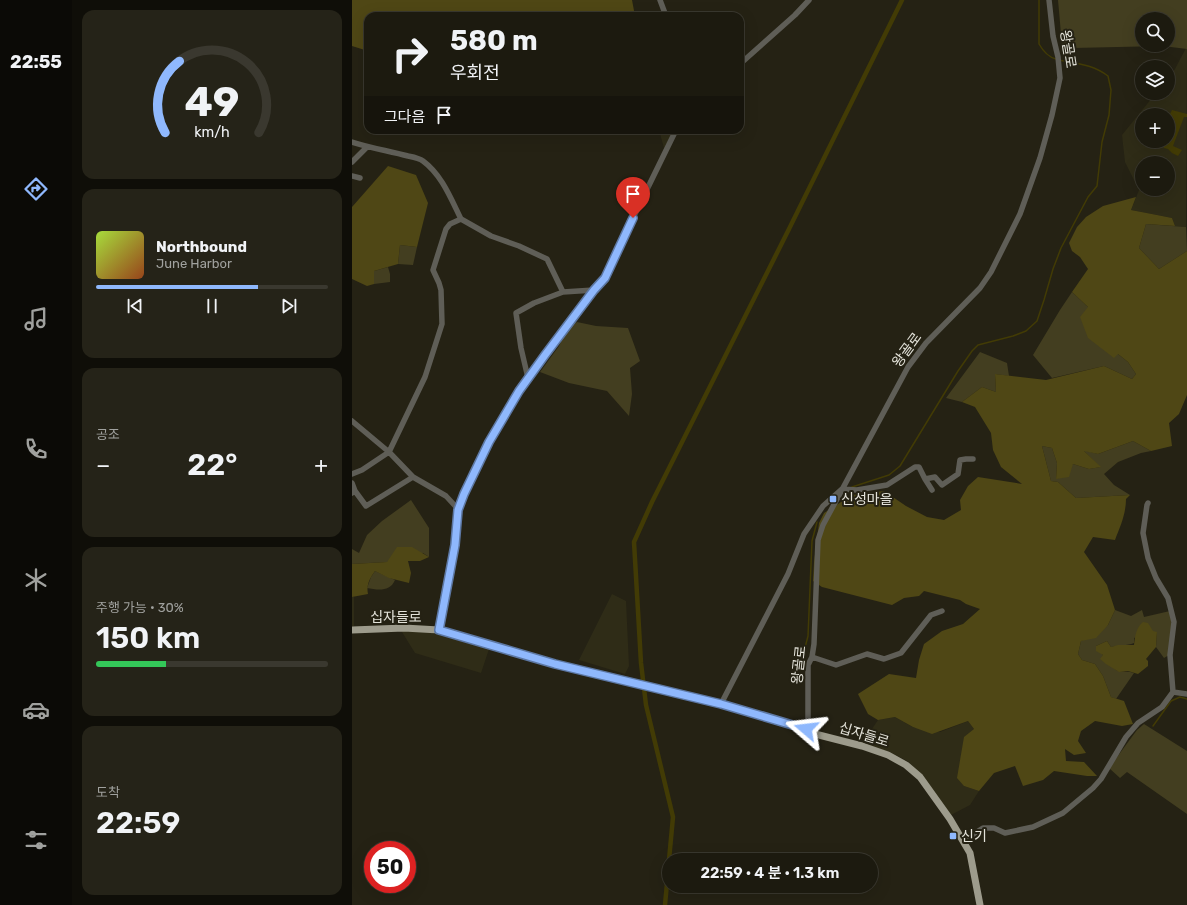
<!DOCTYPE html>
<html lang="ko">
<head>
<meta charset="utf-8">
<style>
  :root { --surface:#1c1a0f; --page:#252318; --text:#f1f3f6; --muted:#a0a19e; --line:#3a382f; --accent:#8fb8fd }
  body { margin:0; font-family:Rubik,"Noto Sans KR",sans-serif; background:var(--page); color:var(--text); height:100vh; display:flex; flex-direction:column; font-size:15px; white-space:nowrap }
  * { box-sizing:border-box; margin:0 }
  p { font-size:13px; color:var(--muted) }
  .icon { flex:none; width:22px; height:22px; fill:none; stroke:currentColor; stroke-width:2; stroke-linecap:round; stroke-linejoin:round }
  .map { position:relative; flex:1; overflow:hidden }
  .panel { display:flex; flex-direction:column; gap:10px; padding:10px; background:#0f0e08; width:280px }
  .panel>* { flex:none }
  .guide { position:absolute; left:12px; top:12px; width:380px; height:122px; border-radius:12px; box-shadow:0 4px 16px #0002,0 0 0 1px var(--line); background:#1c1a0f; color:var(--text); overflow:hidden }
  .tools { position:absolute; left:783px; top:12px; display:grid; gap:8px }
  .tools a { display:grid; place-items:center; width:40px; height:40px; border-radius:50%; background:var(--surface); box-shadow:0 4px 16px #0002,0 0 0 1px var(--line); font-size:20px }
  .speed { position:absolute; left:12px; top:841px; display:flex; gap:8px; font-size:20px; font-weight:700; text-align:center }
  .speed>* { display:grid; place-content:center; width:52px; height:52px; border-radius:50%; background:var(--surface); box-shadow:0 4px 16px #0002,0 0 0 1px var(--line); line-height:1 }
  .speed .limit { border:6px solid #d22; background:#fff; color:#111 }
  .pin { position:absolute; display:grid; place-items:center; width:34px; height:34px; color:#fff; margin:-41px -17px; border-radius:50% 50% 50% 0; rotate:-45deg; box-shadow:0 0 4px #0007 }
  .pin .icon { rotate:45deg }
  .me { position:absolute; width:44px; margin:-22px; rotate:287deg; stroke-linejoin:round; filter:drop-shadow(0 0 3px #0008) }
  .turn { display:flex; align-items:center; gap:14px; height:84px; padding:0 20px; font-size:18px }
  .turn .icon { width:52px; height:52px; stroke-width:2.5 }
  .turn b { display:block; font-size:28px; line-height:34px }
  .then { display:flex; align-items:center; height:38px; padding:0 20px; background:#0003; gap:8px; font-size:15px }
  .big { font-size:30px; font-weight:600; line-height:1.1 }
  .panel .tile { flex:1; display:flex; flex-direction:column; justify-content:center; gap:6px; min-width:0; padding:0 14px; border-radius:12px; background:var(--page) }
  .panel .dial { align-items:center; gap:0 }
  .dial svg { height:104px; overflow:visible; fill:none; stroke:var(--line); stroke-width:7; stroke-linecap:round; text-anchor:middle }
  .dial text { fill:var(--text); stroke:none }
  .song { display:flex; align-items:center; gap:12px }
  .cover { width:48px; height:48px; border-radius:6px; background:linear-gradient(135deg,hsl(80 70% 55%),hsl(20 70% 35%)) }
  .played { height:4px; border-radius:2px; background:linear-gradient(90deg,var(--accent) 70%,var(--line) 70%) }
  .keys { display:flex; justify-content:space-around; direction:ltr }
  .heat { display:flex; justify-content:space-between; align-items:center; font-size:22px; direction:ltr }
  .charge { height:6px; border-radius:3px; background:linear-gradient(90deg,#34c759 30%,var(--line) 0) }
  .trip { position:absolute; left:310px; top:853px; width:216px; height:40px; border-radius:20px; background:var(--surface); box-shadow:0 4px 16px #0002,0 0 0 1px var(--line); font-weight:600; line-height:40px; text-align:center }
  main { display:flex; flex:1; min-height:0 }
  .tab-bar { display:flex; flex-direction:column; width:72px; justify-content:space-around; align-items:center; background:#0b0a06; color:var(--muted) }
  .tab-bar .icon { width:28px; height:28px }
  .tab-bar .selected { color:var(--accent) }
  .tab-bar b { font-size:18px; color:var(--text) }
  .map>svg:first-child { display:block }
  .built { fill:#2f2c17; fill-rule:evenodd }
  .green { fill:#433e20; fill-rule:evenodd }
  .forest { fill:#4f4715 }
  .water { fill:#423b05 }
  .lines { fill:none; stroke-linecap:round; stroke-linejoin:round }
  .stream { stroke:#423b05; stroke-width:1.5 }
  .canal { stroke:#423b05; stroke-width:4.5 }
  .minor { stroke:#5f5e57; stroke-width:5.5 }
  .major { stroke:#9d9b8c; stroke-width:7 }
  .route-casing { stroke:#5d78a4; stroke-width:10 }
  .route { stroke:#8fb8fd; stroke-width:7 }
  .poi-dot { fill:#8fb8fd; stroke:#252214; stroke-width:1.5 }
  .labels { text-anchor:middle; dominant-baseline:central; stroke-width:4; stroke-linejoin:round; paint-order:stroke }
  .street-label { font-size:14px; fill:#e4e3da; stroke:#252214 }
  .poi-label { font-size:14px; fill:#e4e3da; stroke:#252214; text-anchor:start }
</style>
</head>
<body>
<main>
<nav class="tab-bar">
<b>22:55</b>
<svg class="icon selected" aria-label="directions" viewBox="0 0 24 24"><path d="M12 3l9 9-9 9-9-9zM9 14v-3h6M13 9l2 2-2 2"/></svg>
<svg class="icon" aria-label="music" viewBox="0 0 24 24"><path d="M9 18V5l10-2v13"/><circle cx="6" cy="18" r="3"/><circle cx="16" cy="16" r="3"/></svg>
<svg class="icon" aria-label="phone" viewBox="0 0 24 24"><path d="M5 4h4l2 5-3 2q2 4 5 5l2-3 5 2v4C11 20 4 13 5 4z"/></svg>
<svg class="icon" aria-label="climate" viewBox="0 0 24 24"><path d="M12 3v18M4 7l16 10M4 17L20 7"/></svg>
<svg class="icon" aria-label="car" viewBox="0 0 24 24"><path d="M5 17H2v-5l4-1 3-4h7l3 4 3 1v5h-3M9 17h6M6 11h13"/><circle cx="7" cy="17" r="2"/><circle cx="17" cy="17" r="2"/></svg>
<svg class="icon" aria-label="filters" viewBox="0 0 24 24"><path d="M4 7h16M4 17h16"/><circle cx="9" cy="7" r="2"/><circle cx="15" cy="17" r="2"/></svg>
</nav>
<section class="panel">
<div class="tile dial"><svg viewBox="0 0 100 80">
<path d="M14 69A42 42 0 1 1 86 69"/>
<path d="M14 69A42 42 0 0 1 25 14" stroke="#8fb8fd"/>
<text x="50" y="56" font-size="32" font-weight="700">49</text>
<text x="50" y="72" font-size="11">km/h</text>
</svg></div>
<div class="tile">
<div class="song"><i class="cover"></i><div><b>Northbound</b><p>June Harbor</p></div></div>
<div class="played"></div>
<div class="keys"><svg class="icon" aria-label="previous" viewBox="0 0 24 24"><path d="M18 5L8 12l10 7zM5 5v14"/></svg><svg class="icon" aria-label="pause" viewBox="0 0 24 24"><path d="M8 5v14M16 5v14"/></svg><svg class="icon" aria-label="next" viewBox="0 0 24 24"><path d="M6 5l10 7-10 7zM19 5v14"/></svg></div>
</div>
<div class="tile"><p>공조</p>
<div class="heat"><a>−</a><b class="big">22°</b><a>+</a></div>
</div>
<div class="tile"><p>주행 가능 · 30%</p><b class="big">150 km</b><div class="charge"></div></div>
<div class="tile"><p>도착</p><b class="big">22:59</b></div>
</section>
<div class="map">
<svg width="835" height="905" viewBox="0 0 835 905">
  <rect width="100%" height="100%" fill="#252214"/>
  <path class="built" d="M 834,48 L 835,49 L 834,227 L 823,226 L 820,218 L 805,215 L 779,210 L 787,190 L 773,162 L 770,135 L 804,93 L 816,93 L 816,78 L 823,69 ZM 790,115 L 816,115 L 816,141 L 790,141 ZM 790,163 L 816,163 L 816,189 L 790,189 Z
    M 307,130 L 323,130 L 312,148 Z
    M 260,594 L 274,601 L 277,666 L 273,674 L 227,660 Z
    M 0,597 L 2,597 L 2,626 L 0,626 Z
    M 55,626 L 137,649 L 129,673 L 63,653 L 50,632 Z
    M 543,717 L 561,727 L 588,732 L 616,721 L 622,729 L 612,786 L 627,791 L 618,805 L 599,815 L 557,762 L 538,752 L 510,744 L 526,720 Z"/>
  <path class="green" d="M 706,0 L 835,0 L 835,49 L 811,46 L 721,48 L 710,45 ZM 790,19 L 816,19 L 816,45 L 790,45 Z
    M 794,224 L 834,227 L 835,251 L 807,269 L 787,248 Z
    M 48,245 L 65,247 L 61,265 L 46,264 Z
    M 36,267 L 38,274 L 38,282 L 22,284 L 22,271 Z
    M 720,292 L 736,307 L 766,354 L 776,362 L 784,374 L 780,379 L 752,366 L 700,378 L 681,355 L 708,310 Z
    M 225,322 L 244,326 L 276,328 L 288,361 L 278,368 L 280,394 L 277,416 L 255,391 L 217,383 L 188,372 L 207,346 L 215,329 Z
    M 628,352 L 655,363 L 657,376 L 643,374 L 644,392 L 630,387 L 610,402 L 594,398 Z
    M 781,441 L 799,451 L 789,453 L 766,462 L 752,474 L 762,485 L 778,495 L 724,498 L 706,482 L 699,481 L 690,446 L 700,448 L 705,463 L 704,479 L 721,464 L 737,469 L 748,467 L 731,450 L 746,454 Z
    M 59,500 L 77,528 L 77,557 L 71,553 L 35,562 L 0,564 L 0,549 L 7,553 L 15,535 L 30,521 Z
    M 23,571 L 43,580 C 38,592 26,590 15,588 L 19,577 Z
    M 763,610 L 779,616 L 790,610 L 792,617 L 818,611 L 820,621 L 817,655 L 812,658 L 804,647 L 805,632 L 782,638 L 782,643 C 775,646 767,645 759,647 L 755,641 L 744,646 C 749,652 759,668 766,671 C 769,672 778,671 782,673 L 764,699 L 759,697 L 751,676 L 743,664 L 730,660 L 726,654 L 729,641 L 756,625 Z
    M 792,724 L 835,751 L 835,814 L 775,772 L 768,778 L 757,768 L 785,730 Z"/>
  <path class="forest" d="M 0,0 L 280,0 L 283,16 L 16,16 L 16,51 L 0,46 Z
    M 36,166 L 64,175 L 76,203 L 65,247 L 48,245 L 46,264 L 22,271 L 22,284 L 15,286 L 0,279 L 0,207 Z
    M 784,197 L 779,210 L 805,215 L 820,218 L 823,226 L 794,224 L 787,248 L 807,269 L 835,251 L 835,395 L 827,414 L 817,423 L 820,446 L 799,451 L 781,441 L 746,454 L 732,451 L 749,467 L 737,469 L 721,464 L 717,477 L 704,479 L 705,463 L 700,448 L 690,446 L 699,481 L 706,482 L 724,498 L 778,495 L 774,499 C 774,514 768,527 763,540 L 741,537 L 732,552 L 755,585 L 763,610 L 756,625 L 744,638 L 729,641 L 726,654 L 730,660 L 743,664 L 751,676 L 759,697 L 772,701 L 781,724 L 770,726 L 743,721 L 729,731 L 726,741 L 734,753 L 722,755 L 713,749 L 714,761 L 732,762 L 745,776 L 735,776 L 702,771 L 691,780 L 671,786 L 663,766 L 642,773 L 627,791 L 612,786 L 605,778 L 612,737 L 622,729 L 616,721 L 580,734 L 561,727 L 543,717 L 526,720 L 516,714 L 506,694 L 537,674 L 564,678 L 567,660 L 572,644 L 590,631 L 611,624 L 628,609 L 614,604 L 608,600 L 572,591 L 567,596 L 552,598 L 540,605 L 470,587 L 461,581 L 462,562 L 467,523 L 472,513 L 500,495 L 532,491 L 554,506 L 575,517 L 592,520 L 609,510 L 608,500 L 616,486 L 626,477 L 670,484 L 649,467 L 641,450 L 639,433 L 623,407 L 610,402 L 630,387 L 644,392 L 643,374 L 694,380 L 752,366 L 780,379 L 784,374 L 776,362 L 766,354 L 762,358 L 736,338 L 728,317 L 736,307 L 720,292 L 736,269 L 728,257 L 720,251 L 717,243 L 725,227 L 734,217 L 751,206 Z
    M 45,547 L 60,547 L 77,557 L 68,561 L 56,561 L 59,573 L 57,583 L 37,578 L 23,571 C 18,578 14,585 16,594 L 0,597 L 0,564 L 35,562 Z
    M 791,622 L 796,623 L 801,631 L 805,632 L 804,647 L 794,659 L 796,661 L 796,666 L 786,674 L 776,671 L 767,672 L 754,664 L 748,659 L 751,655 L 744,651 L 744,646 L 755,641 L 759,647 L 766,645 L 782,645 C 783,636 784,628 791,622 Z"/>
  <path class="water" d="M 820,110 L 835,114 L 835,117 L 832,117 L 821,146 L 830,150 L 826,156 L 820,153 L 816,149 L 812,148 L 808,141 L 816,141 L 816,118 Z"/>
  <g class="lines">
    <path class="stream" d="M 687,0 L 687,44 C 691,51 696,57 704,59
      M 500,487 L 537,475 L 548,466 L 606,371 L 620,351 L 626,345 L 661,336 L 674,331 L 685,321 L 692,300 L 701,269 L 709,248 L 736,197 L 745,186 L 750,142 L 757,115 L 759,90 L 756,76 C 740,64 725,64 707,60
      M 450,659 L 456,636 L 460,541 L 465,522
      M 801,726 L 819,701 L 828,697 L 835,699"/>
    <path class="canal" d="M 317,860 L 321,817 L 294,705 L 289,663 L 282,542 L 300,502 L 437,229 L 550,0
      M 313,905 L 317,862"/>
    <path class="minor" d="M 308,0 L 314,16
      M 388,64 L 443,15 L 457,0
      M 0,142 C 18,148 38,151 56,156 C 61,157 67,158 71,161 C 90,175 99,199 109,219
      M 0,162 L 15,147
      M 0,176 L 8,178
      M 176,378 L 169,348 L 164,313 L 182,303 L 211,292 L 242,290
      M 0,421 L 37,452 L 10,470 L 0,474
      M 61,477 L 37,452 L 73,377 L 90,324 L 89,290 L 87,283 L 81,270 L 94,229 L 98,224 L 109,219 L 139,236 L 167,246 L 195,259 L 211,292
      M 573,479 L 580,490
      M 0,483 L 3,491
      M 0,493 L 3,491 L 14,506 L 61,477 L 94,496 L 107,510
      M 87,630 L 103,545 L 107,510 L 112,494 L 137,442 L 167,391 L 193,355 L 242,290 L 253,278 L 281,218 L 324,130
      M 460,657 L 484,665 L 515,654 L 532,659 L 549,653 L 579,615 L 590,611
      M 821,692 L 835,694
      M 369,704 L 436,574 L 452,534 L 471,506 L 490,489 L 505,490 L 535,485 L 563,467 L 567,467 L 573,479 L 583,477 L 590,485 L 606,474 L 608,460 L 614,459 L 621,459
      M 454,729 L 456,719 L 456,665 L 460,657 L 462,644 L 466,540 L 471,525 L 556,367 L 574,343 L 628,288 L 639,272 L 668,214 L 688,158 L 700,115 L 708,78 L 706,57 L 701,36 L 697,0
      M 611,841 L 631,828 L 642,828 L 653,833 L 681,827 L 711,813 L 741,788 L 749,779 L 774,737 L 786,723 L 810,707 L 821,692 L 818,655 L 822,622 L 816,598 L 804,578 L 796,558 L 791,533 L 795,505 L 796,503"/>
    <path class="major" d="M 0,630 L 52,628 L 87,630 L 203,664 L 369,704 L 443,726 L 467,735 L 510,746 L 536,755 L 554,765 L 568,777 L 598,819 L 618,853 L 628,905"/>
  </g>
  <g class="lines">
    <defs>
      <path id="route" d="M 281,218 L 253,278 L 242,290 L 193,355 L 167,391 L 137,442 L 112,494 L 106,510 L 103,545 L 87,630 L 203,664 L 369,704 L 454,729"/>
    </defs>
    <use href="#route" class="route-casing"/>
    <use href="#route" class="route"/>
  </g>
  <g class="poi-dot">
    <rect x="477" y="495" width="8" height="8" rx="2"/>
    <rect x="597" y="832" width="8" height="8" rx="2"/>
  </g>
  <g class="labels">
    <g class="street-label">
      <text transform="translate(716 49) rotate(81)">왕골로</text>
      <text transform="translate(555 350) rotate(-54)">왕골로</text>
      <text x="44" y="617">십자들로</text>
      <text transform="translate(447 665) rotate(-84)">왕골로</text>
      <text transform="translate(512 735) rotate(17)">십자들로</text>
    </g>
    <g class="poi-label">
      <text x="489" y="499">신성마을</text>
      <text x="609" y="836">신기</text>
    </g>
  </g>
</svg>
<div class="tools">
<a><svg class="icon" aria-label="search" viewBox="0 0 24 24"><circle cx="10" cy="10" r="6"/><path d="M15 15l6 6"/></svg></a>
<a><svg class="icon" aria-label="layers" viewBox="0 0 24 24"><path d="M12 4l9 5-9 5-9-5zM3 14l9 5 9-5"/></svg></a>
<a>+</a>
<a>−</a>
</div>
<div class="speed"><div class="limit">50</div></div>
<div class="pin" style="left:281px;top:218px;background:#d93025"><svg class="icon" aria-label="arrive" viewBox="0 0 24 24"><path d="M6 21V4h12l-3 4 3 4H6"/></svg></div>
<svg class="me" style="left:454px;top:729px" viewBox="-20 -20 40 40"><path d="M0-17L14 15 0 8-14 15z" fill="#8fb8fd" stroke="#fff" stroke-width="4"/></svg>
<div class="trip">22:59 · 4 분 · 1.3 km</div>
<div class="guide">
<div class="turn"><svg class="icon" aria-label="right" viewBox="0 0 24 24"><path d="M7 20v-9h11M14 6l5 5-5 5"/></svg><div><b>580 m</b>우회전</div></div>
<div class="then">그다음<svg class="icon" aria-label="arrive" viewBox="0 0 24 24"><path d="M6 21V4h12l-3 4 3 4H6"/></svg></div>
</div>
</div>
</main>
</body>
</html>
